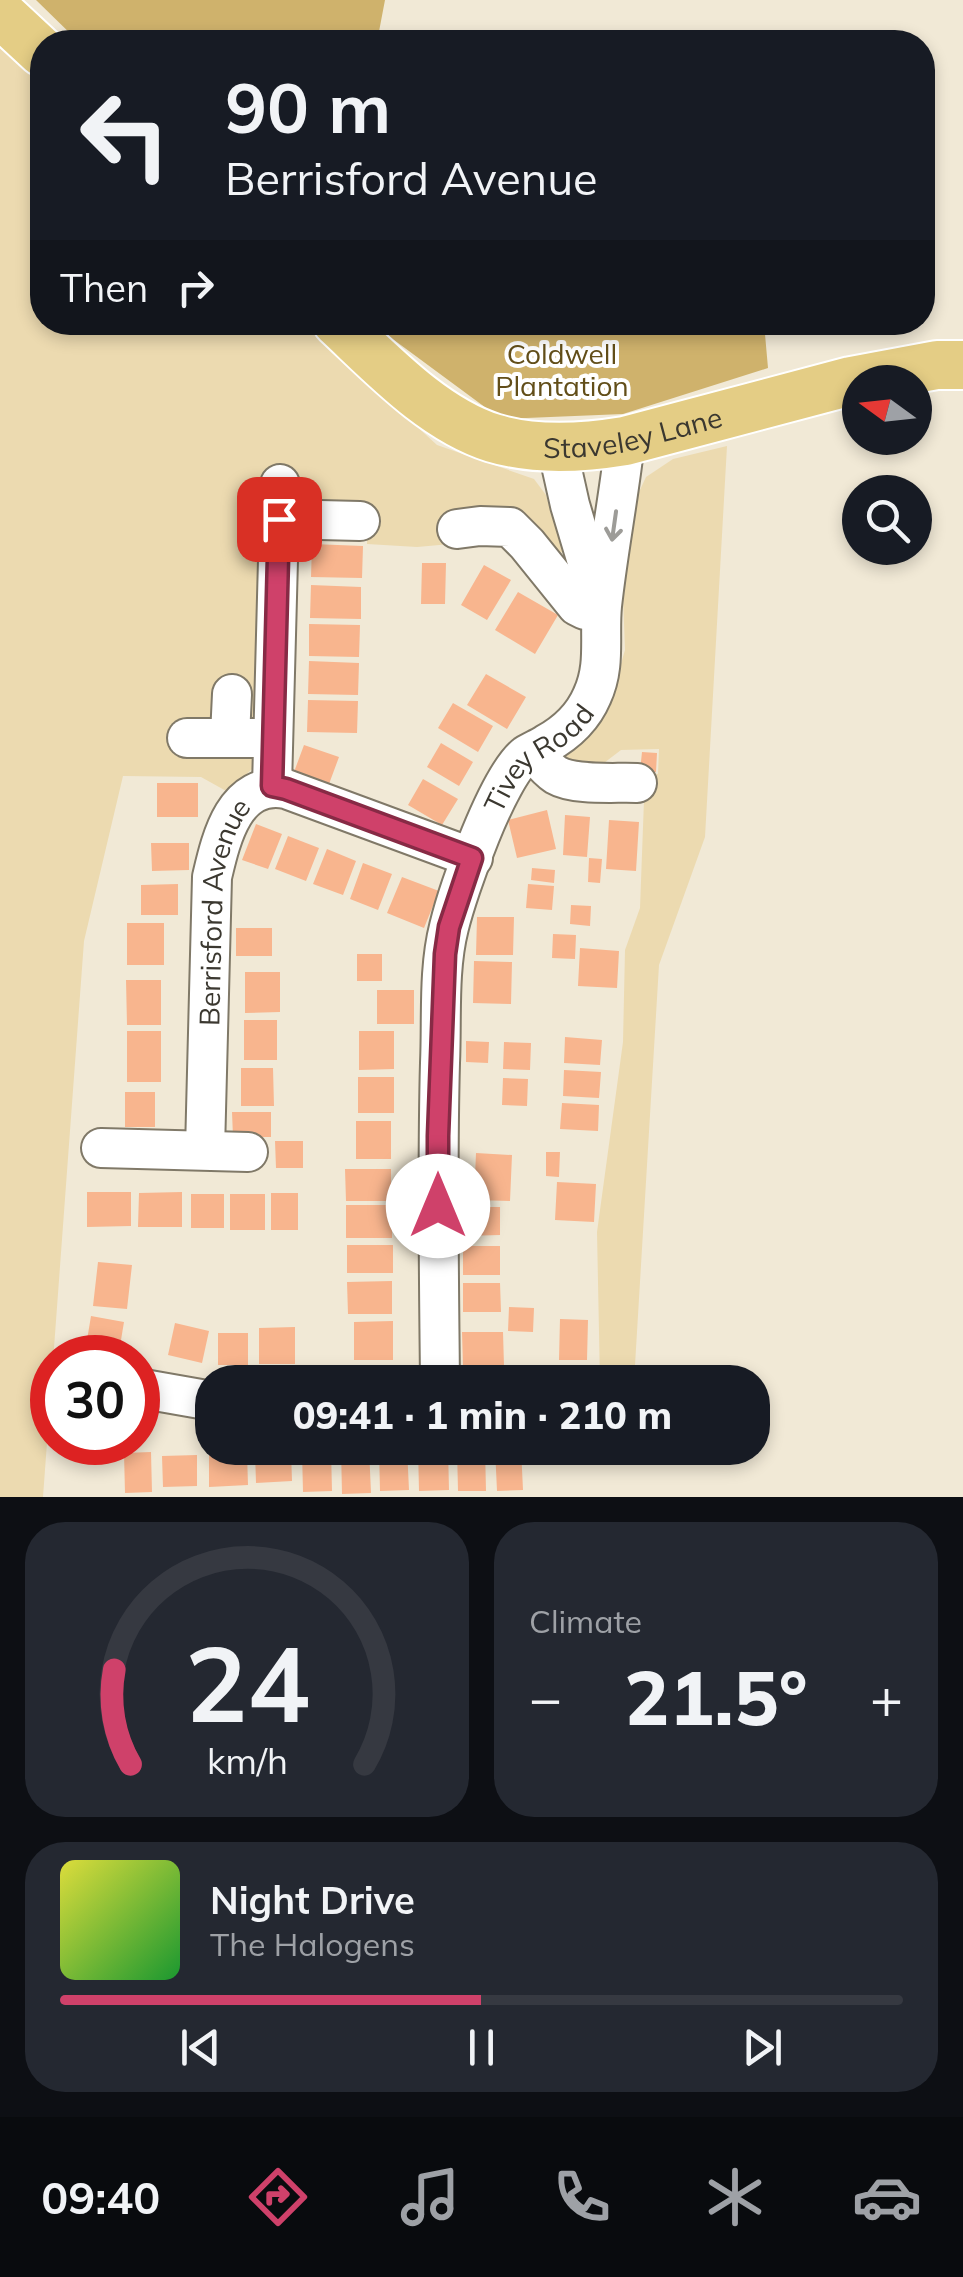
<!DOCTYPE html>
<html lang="en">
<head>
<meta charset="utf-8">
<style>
  :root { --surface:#171b24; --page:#242831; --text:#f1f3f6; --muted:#9ea1a6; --line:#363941; --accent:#cf416a }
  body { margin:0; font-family:Mulish,sans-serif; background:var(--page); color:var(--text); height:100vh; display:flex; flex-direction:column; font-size:38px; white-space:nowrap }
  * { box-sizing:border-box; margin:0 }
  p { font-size:32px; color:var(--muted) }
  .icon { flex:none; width:55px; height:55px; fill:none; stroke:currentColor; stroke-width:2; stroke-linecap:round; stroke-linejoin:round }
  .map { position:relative; height:1497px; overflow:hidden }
  .panel { display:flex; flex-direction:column; gap:25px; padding:25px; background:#0d0f14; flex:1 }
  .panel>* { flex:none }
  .banner { position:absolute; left:30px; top:30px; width:905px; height:305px; border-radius:40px; box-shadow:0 5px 15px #0003; background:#171b24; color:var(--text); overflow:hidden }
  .needle { width:65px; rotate:285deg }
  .buttons { position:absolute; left:842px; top:365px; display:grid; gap:20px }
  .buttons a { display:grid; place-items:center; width:90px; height:90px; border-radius:50%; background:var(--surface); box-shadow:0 5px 15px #0003; font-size:50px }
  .speed { position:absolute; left:30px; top:1335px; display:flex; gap:20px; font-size:50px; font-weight:700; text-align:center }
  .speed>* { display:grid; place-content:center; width:130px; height:130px; border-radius:50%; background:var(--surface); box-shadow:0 5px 15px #0003; line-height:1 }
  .speed .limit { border:15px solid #d22; background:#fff; color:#111 }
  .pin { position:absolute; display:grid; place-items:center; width:85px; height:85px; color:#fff; margin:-42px; border-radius:20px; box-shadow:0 5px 15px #0006 }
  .me { position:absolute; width:110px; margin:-55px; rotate:0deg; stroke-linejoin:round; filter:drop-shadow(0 0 8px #0008) }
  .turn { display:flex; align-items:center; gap:35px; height:210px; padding:0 30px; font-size:45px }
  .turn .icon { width:130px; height:130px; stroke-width:2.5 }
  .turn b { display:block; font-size:70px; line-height:85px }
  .then { display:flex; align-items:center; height:95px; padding:0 30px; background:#0003; gap:20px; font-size:38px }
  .big { font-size:75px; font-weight:800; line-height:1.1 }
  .panel .tile { flex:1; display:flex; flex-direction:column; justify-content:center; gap:15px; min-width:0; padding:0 35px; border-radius:40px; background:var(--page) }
  .panel .dial { align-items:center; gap:0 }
  .dial svg { height:260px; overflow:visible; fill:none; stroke:var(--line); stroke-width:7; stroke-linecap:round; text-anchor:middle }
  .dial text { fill:var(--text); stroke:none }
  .song { display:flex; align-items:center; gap:30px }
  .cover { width:120px; height:120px; border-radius:15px; background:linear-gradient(135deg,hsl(60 70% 55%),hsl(130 70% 35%)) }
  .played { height:10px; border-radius:5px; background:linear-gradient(90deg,var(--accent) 50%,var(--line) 50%) }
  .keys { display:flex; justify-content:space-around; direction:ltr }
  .heat { display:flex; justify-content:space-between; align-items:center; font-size:55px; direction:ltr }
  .panel .tiles { flex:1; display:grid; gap:25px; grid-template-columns:1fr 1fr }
  .tile:last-child { grid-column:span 2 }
  .trip { position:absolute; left:195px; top:1365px; width:575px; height:100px; border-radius:40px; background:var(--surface); box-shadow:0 5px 15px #0003; font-weight:800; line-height:100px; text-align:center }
  .menu { display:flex; height:160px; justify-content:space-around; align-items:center; background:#090b0e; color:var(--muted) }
  .menu .icon { width:70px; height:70px }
  .menu .current { color:var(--accent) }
  .menu b { font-size:45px; color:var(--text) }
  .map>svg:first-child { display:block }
  .green { fill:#ecdab0 }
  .forest { fill:#cfb26c }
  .building { fill:#f8b58e }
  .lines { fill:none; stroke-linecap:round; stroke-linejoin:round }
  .minor-casing { stroke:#807968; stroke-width:42 }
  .major-casing { stroke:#fff; stroke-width:52 }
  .minor { stroke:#fff; stroke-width:38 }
  .major { stroke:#e4cd85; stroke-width:48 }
  .oneway { stroke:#9d9c98 }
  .route-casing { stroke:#872a45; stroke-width:25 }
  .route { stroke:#cf416a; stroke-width:18 }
  .labels { text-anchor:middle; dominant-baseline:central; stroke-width:8; stroke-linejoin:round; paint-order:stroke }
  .park-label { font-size:28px; fill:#624e19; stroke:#fff }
  .street-label { font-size:28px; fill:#3b3830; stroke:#fff }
</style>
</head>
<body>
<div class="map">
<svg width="963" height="1497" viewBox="0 0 963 1497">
  <rect width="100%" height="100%" fill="#f1e9d6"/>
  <path class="green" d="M 0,42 L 42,81 L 42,322 L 304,323 L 437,445 L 534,479 L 546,495 L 563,553 L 529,537 L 417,547 L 367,544 L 368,507 L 300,504 L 294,472 L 266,477 L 253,768 L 228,792 L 201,777 L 123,776 L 84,941 L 43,1497 L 0,1497 Z
    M 727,446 L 705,837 L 659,965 L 634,1382 L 600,1382 L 597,1232 L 623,1042 L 625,950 L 640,908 L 645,773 L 658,774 L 659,749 L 621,750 L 600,766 L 562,759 L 591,732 L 613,691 L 625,650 L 623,596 L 625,556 L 632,507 L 646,477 L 673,459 Z"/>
  <path class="forest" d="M 36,0 L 385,0 L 377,42 L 79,42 Z
    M 371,323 L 764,323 L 768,368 L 623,414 L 501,419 Z"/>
  <path class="building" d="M 312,544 L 363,546 L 362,578 L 311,577 Z
    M 422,563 L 446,563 L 445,604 L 421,604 Z
    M 484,565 L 511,580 L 487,620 L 461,605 Z
    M 311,585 L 361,587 L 361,619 L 310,618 Z
    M 518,592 L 558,615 L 535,654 L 495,630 Z
    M 309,624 L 360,625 L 359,657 L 309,656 Z
    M 309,661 L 359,663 L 358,695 L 308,694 Z
    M 486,674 L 526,697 L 507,729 L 467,705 Z
    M 308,700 L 358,701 L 357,733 L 307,732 Z
    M 453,703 L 493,726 L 478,752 L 438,728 Z
    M 441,743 L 473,762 L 459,786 L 427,767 Z
    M 304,745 L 339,757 L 329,784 L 294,772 Z
    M 642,752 L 657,753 L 656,772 L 640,771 Z
    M 423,779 L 458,799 L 442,825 L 408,805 Z
    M 157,783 L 198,783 L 198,817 L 157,817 Z
    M 547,810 L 556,849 L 517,858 L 508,820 Z
    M 565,815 L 590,817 L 587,857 L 563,855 Z
    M 609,820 L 639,822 L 636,871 L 606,869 Z
    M 256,824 L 282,834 L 268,869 L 242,860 Z
    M 288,836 L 319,848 L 306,881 L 275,869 Z
    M 151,843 L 189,843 L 189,870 L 152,871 Z
    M 327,849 L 356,861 L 343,895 L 313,884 Z
    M 589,858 L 602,859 L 600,883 L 588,882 Z
    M 363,863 L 392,874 L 378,910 L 350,899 Z
    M 532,868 L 555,870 L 554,883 L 531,880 Z
    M 402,877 L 439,891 L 424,928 L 387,913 Z
    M 178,884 L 178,915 L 141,915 L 141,885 Z
    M 528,884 L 554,886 L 552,910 L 526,908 Z
    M 571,905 L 591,906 L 590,926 L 570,924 Z
    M 477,917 L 514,917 L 513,955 L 476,955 Z
    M 127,923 L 164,923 L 164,965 L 127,965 Z
    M 236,928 L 272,928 L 272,956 L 236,956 Z
    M 553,934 L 576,935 L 575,959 L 552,958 Z
    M 580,948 L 619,951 L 617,988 L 578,986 Z
    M 357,954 L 382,954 L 382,981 L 357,981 Z
    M 474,961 L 512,962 L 511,1004 L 473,1003 Z
    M 245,972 L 280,972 L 280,1012 L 245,1013 Z
    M 126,980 L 161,980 L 161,1025 L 127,1025 Z
    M 377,990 L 414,990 L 414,1024 L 377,1024 Z
    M 244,1020 L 277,1020 L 277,1060 L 244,1060 Z
    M 127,1031 L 161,1031 L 161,1082 L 127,1082 Z
    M 359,1031 L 394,1031 L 394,1069 L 359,1070 Z
    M 565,1037 L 602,1040 L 600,1065 L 564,1063 Z
    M 466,1041 L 489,1042 L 488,1063 L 466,1062 Z
    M 504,1042 L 531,1043 L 530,1070 L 503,1069 Z
    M 241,1068 L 273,1068 L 274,1106 L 241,1106 Z
    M 564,1070 L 601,1072 L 599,1098 L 563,1096 Z
    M 358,1077 L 394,1077 L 394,1113 L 358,1113 Z
    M 503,1078 L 528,1079 L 527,1106 L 502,1105 Z
    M 125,1092 L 155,1092 L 155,1127 L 125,1127 Z
    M 562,1103 L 599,1105 L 598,1131 L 560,1129 Z
    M 232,1112 L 271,1112 L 271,1137 L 233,1137 Z
    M 356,1121 L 391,1121 L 391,1159 L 356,1159 Z
    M 275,1141 L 303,1141 L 303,1168 L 276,1168 Z
    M 546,1152 L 560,1152 L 559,1177 L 546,1176 Z
    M 476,1153 L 512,1155 L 510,1201 L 474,1200 Z
    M 345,1169 L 391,1169 L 391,1201 L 346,1201 Z
    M 557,1182 L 596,1184 L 594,1222 L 555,1220 Z
    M 87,1192 L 131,1192 L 131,1226 L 87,1227 Z
    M 182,1192 L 182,1227 L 138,1227 L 139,1193 Z
    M 271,1193 L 298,1193 L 298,1230 L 271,1230 Z
    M 191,1194 L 224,1194 L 224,1228 L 191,1228 Z
    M 230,1194 L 265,1194 L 265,1230 L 230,1230 Z
    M 346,1205 L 392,1205 L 392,1238 L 346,1238 Z
    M 463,1207 L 500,1207 L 500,1235 L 463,1236 Z
    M 347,1245 L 393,1245 L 393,1273 L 347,1273 Z
    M 463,1246 L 500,1246 L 500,1275 L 463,1275 Z
    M 98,1262 L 132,1265 L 127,1309 L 93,1306 Z
    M 392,1281 L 392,1314 L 348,1314 L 347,1282 Z
    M 463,1283 L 500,1283 L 501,1312 L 463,1312 Z
    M 509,1307 L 534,1308 L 533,1332 L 508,1331 Z
    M 91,1316 L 124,1322 L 118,1358 L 84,1358 Z
    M 560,1319 L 588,1320 L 587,1360 L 559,1360 Z
    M 393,1321 L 393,1360 L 354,1360 L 354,1322 Z
    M 175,1323 L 209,1331 L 202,1363 L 168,1355 Z
    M 295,1327 L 295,1364 L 259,1364 L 259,1328 Z
    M 462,1332 L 503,1332 L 504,1366 L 463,1366 Z
    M 218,1333 L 248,1333 L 248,1365 L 218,1365 Z
    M 341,1448 L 369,1448 L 371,1493 L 342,1494 Z
    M 379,1448 L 407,1448 L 409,1490 L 380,1491 Z
    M 418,1448 L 448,1448 L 449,1490 L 419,1491 Z
    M 457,1448 L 485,1448 L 486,1491 L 458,1491 Z
    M 495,1448 L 521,1448 L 523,1490 L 497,1491 Z
    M 542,1448 L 576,1448 L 577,1460 L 543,1461 Z
    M 331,1450 L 332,1491 L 303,1492 L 302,1451 Z
    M 291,1451 L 292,1481 L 256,1483 L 255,1452 Z
    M 151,1452 L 152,1492 L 125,1493 L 124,1453 Z
    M 247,1453 L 248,1485 L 209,1487 L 209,1455 Z
    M 197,1455 L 197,1486 L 163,1487 L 162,1456 Z"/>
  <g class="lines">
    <defs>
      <g id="minor">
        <path d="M 557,447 L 570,505 L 598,599"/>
        <path d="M 279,519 L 360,521"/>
        <path d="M 457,529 L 480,526 L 510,527 L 527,544 L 577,606 L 585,610 L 601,611"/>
        <path d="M 230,736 L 232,694"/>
        <path d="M 187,738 L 273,738"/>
        <path d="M 533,752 C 540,760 547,769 556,775 C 575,786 615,782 637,783"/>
        <path d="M 272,786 L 280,484"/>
        <path d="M 101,1148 L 248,1152"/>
        <path id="s1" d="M 205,1150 L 212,877 C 221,839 234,780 286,789 L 473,858"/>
        <path id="s2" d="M 440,1382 C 439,1276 437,1170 440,1063 C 442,1019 438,970 449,927 C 458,890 498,776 526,755 C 532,751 540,748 546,744 C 566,733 583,717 592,696 C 606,666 599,638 602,606 C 608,551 619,496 625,441"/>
        <path d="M 138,1388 L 212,1401"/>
      </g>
      <g id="major">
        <path d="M 0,13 L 42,52"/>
        <path id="s3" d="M 337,322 C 382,364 433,419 493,438 C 536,451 582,448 625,441 L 851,381 L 937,365 L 963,365"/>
      </g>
    </defs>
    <use href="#minor" class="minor-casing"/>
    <use href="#major" class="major-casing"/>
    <use href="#minor" class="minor"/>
    <use href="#major" class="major"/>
  </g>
  <defs><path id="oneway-shaft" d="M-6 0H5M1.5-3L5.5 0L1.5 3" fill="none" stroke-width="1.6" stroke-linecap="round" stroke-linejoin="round" transform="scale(2.5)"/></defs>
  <use class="oneway" href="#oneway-shaft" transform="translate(614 526) rotate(98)"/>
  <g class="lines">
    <defs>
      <path id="route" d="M 279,519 L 272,786 L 286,789 L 472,858 L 449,927 L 445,954 L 438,1136 L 438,1206"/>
    </defs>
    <use href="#route" class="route-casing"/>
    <use href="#route" class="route"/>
  </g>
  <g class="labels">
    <g class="park-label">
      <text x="562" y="353">Coldwell<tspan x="562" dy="32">Plantation</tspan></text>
    </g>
    <g class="street-label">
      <text stroke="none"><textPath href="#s3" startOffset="338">Staveley Lane</textPath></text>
      <text stroke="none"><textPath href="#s2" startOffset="652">Tivey Road</textPath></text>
      <text stroke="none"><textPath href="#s1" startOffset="240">Berrisford Avenue</textPath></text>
    </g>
  </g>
</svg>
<div class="buttons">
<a><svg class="needle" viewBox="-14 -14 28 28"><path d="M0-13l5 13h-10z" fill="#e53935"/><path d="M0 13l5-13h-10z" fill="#9ea1a6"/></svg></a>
<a><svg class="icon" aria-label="search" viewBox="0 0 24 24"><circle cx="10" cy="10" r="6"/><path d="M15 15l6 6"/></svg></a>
</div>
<div class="speed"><div class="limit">30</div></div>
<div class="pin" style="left:279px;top:519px;background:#d93025"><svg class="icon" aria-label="arrive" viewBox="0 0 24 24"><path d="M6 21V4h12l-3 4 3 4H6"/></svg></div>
<svg class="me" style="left:438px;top:1206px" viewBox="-20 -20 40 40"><circle r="19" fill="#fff"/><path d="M0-13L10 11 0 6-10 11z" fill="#cf416a"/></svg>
<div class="trip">09:41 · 1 min · 210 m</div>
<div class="banner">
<div class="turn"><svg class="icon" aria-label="left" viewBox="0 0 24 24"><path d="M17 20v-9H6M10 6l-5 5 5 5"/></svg><div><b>90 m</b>Berrisford Avenue</div></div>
<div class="then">Then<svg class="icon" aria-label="right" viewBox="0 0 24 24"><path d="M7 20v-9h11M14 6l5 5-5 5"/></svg></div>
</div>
</div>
<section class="panel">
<div class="tiles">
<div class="tile dial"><svg viewBox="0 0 100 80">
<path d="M14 69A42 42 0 1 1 86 69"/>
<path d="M14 69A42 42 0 0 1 9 40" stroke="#cf416a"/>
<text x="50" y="56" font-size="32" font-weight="700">24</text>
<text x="50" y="72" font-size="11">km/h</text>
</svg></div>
<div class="tile"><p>Climate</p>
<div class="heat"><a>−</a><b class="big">21.5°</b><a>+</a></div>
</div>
<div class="tile">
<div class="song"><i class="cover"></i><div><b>Night Drive</b><p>The Halogens</p></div></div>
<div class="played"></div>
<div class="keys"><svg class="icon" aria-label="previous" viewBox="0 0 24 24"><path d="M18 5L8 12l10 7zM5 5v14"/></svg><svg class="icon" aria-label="pause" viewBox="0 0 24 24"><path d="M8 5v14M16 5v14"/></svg><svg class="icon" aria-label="next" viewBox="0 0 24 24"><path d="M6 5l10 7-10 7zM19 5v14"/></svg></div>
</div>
</div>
</section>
<nav class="menu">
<b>09:40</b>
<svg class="icon current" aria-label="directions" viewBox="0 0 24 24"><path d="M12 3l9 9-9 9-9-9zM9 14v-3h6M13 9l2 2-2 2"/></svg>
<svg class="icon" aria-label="music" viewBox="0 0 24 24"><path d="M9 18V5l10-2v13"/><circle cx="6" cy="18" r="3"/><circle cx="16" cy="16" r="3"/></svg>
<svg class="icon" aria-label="phone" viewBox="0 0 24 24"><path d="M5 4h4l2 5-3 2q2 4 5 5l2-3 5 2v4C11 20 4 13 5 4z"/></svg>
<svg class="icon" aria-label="climate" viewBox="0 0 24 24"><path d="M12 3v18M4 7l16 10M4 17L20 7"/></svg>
<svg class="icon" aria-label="car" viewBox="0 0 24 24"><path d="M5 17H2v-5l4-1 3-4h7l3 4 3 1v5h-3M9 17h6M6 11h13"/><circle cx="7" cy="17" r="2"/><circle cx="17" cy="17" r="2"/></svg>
</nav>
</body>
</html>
